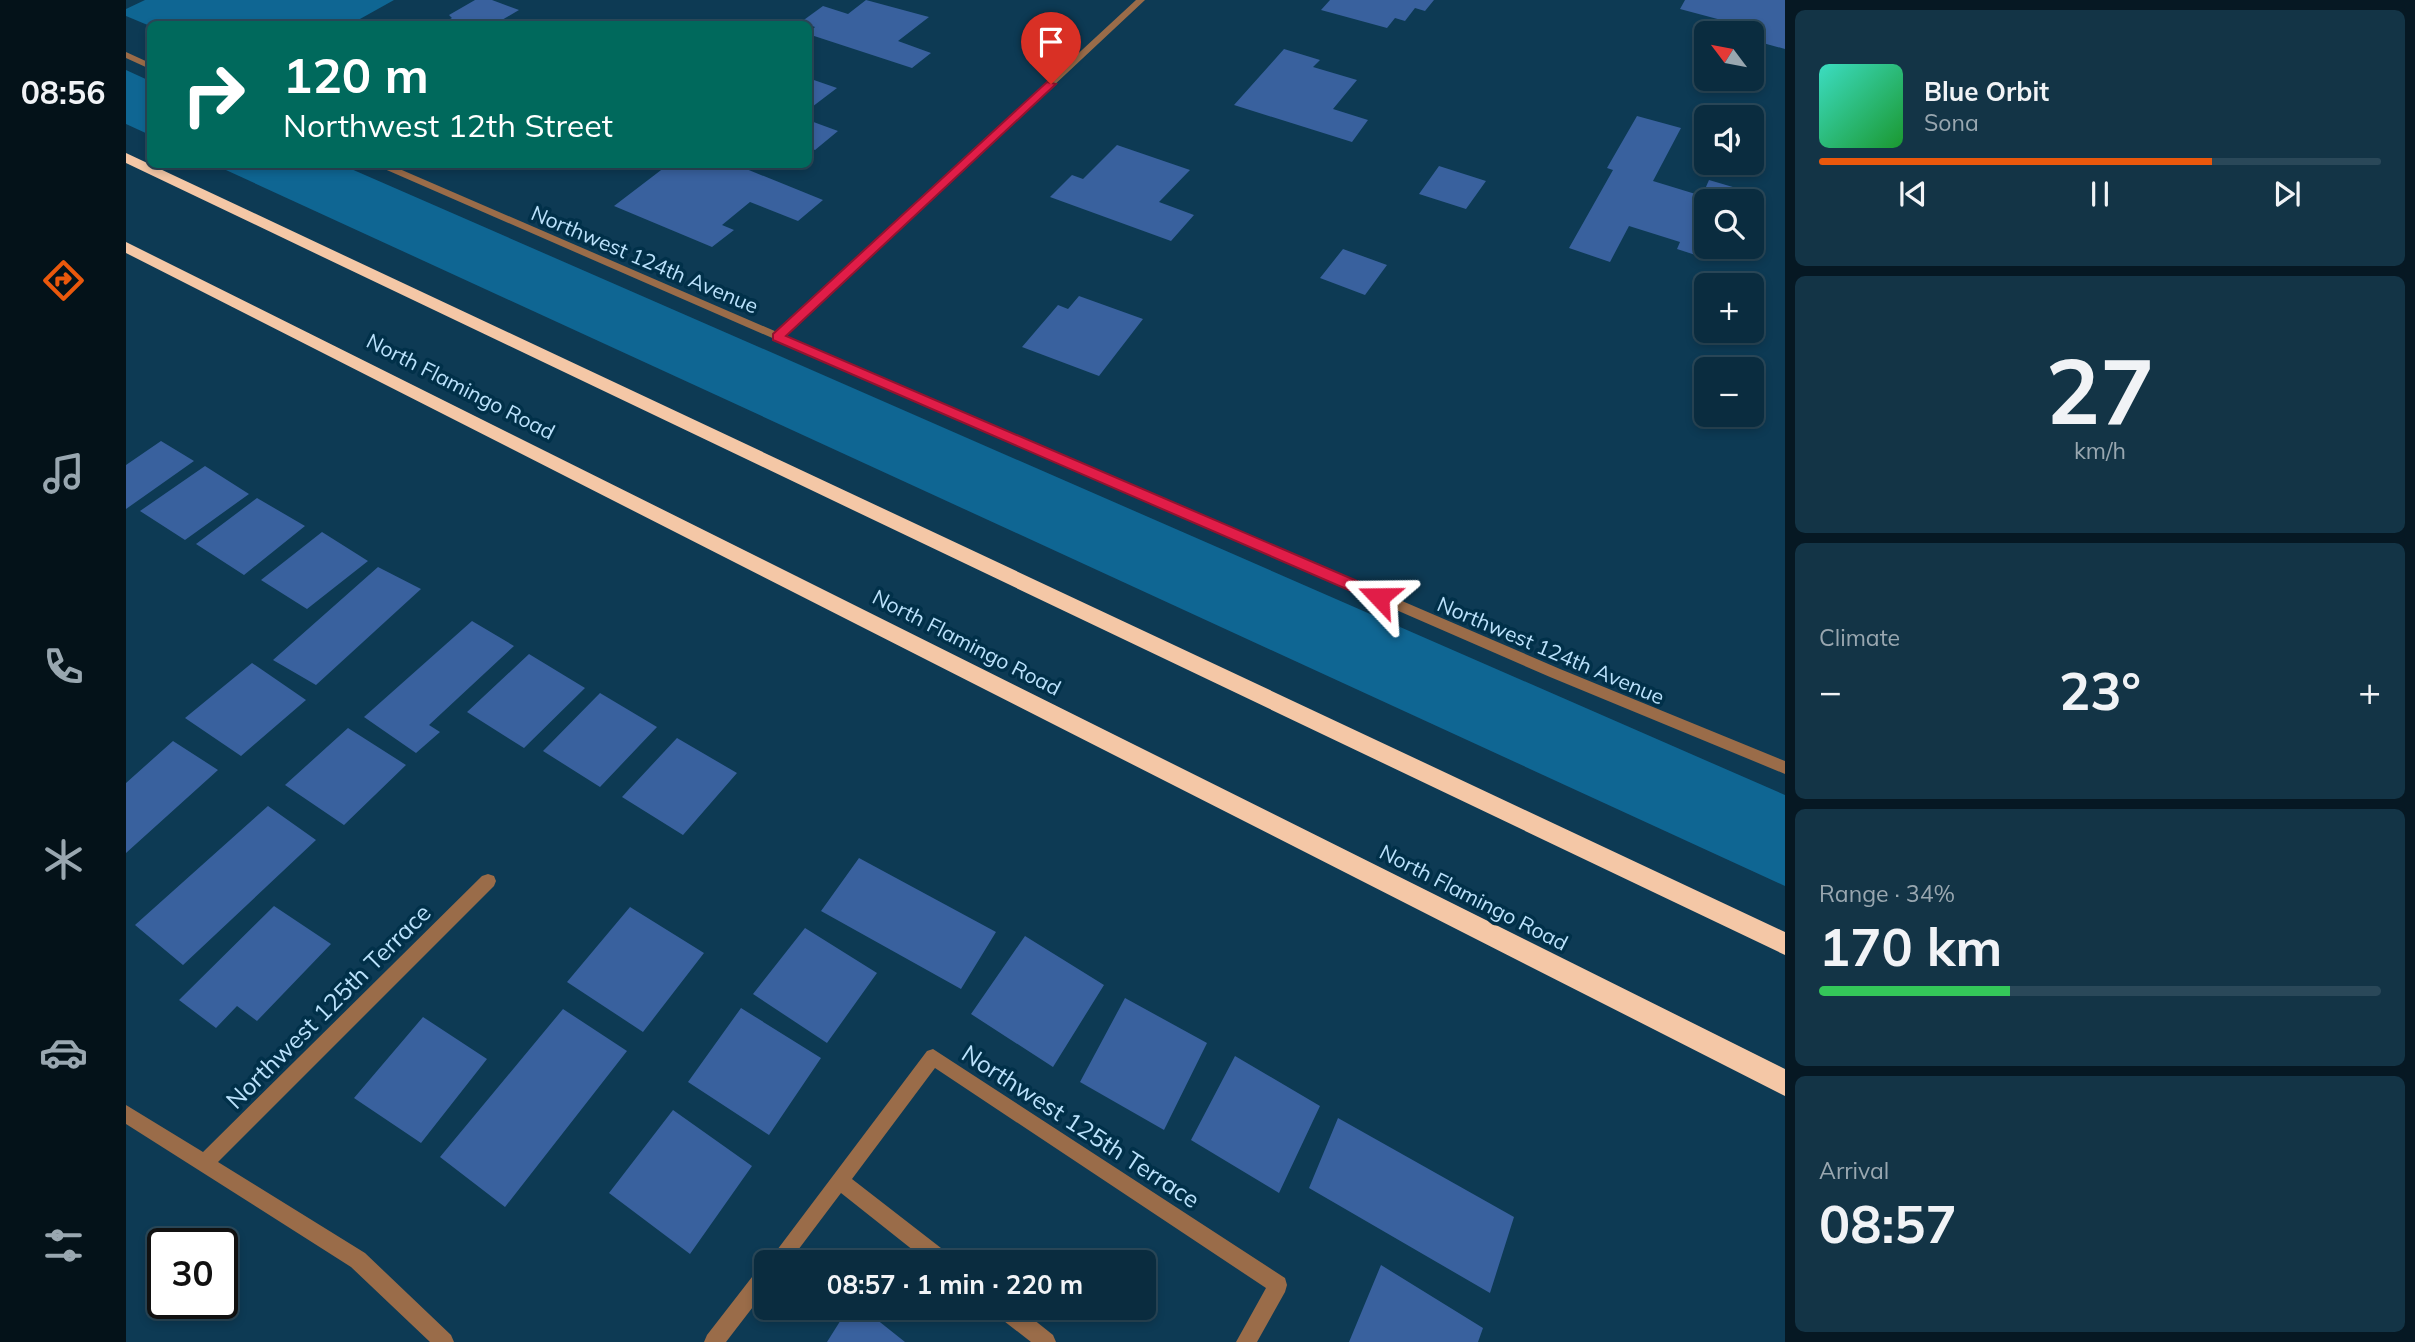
<!DOCTYPE html>
<html lang="en">
<head>
<meta charset="utf-8">
<style>
  :root { --surface:#0a2c3f; --page:#133446; --text:#f1f3f6; --muted:#99a7b0; --line:#2a4859; --accent:#ea580c }
  body { margin:0; font-family:Mulish,sans-serif; background:var(--page); color:var(--text); height:100vh; display:flex; flex-direction:column; font-size:26px; white-space:nowrap }
  * { box-sizing:border-box; margin:0 }
  p { font-size:23px; color:var(--muted) }
  .icon { flex:none; width:38px; height:38px; fill:none; stroke:currentColor; stroke-width:2; stroke-linecap:round; stroke-linejoin:round }
  .map { position:relative; flex:1; overflow:hidden }
  .panel { display:flex; flex-direction:column; gap:10px; padding:10px; background:#061823; width:630px }
  .panel>* { flex:none }
  .banner { position:absolute; left:21px; top:21px; width:665px; height:147px; border-radius:10px; box-shadow:0 4px 10px #0003,0 0 0 2px var(--line); background:#00695c; color:#fff; overflow:hidden }
  .needle { width:46px; rotate:302deg }
  .buttons { position:absolute; left:1568px; top:21px; display:grid; gap:14px }
  .buttons a { display:grid; place-items:center; width:70px; height:70px; border-radius:10px; background:var(--surface); box-shadow:0 4px 10px #0003,0 0 0 2px var(--line); font-size:35px }
  .speed { position:absolute; left:21px; top:1228px; display:flex; gap:14px; font-size:35px; font-weight:700; text-align:center }
  .speed>* { display:grid; place-content:center; width:91px; height:91px; border-radius:50%; background:var(--surface); box-shadow:0 4px 10px #0003,0 0 0 2px var(--line); line-height:1 }
  .speed .limit { border:4px solid #111; border-radius:10px; background:#fff; color:#111 }
  .pin { position:absolute; display:grid; place-items:center; width:60px; height:60px; color:#fff; margin:-72px -30px; border-radius:50% 50% 50% 0; rotate:-45deg; box-shadow:0 0 7px #0007 }
  .pin .icon { rotate:45deg }
  .me { position:absolute; width:77px; margin:-38px; rotate:293deg; stroke-linejoin:round; filter:drop-shadow(0 0 5px #0008) }
  .turn { display:flex; align-items:center; gap:24px; height:147px; padding:0 21px; font-size:32px }
  .turn .icon { width:91px; height:91px; stroke-width:2.5 }
  .turn b { display:block; font-size:49px; line-height:60px }
  .big { font-size:52px; font-weight:700; line-height:1.1 }
  .panel .widget { flex:1; display:flex; flex-direction:column; justify-content:center; gap:10px; min-width:0; padding:0 24px; border-radius:10px; background:var(--page) }
  .panel .dial { align-items:center; gap:0 }
  .dial b { font-size:91px; line-height:1 }
  .song { display:flex; align-items:center; gap:21px }
  .cover { width:84px; height:84px; border-radius:10px; background:linear-gradient(135deg,hsl(170 70% 55%),hsl(130 70% 35%)) }
  .played { height:7px; border-radius:4px; background:linear-gradient(90deg,var(--accent) 70%,var(--line) 70%) }
  .keys { display:flex; justify-content:space-around; direction:ltr }
  .heat { display:flex; justify-content:space-between; align-items:center; font-size:38px; direction:ltr }
  .charge { height:10px; border-radius:5px; background:linear-gradient(90deg,#34c759 34%,var(--line) 0) }
  .trip { position:absolute; left:628px; top:1250px; width:402px; height:70px; border-radius:10px; background:var(--surface); box-shadow:0 4px 10px #0003,0 0 0 2px var(--line); font-weight:700; line-height:70px; text-align:center }
  main { display:flex; flex:1; min-height:0 }
  .menu { display:flex; flex-direction:column; width:126px; justify-content:space-around; align-items:center; background:#041219; color:var(--muted) }
  .menu .icon { width:49px; height:49px }
  .menu .selected { color:var(--accent) }
  .menu b { font-size:32px; color:var(--text) }
  .map>svg:first-child { display:block }
  .green { fill:#0f6693 }
  .building { fill:#39619e }
  .lines { fill:none; stroke-linecap:round; stroke-linejoin:round }
  .street { fill:#9a6c49; fill-rule:evenodd }
  .highway { fill:#f4c7a6; fill-rule:evenodd }
  .route { fill:#e11d48; stroke:#92132f; stroke-width:2 }
  .labels { text-anchor:middle; dominant-baseline:central; stroke-width:7; stroke-linejoin:round; paint-order:stroke }
  .street-label { font-size:21px; fill:#bbe2fc; stroke:#013049 }
  .near-street-label { font-size:24px; fill:#bbe2fc; stroke:#013049 }
</style>
</head>
<body>
<main>
<nav class="menu">
<b>08:56</b>
<svg class="icon selected" aria-label="directions" viewBox="0 0 24 24"><path d="M12 3l9 9-9 9-9-9zM9 14v-3h6M13 9l2 2-2 2"/></svg>
<svg class="icon" aria-label="music" viewBox="0 0 24 24"><path d="M9 18V5l10-2v13"/><circle cx="6" cy="18" r="3"/><circle cx="16" cy="16" r="3"/></svg>
<svg class="icon" aria-label="phone" viewBox="0 0 24 24"><path d="M5 4h4l2 5-3 2q2 4 5 5l2-3 5 2v4C11 20 4 13 5 4z"/></svg>
<svg class="icon" aria-label="climate" viewBox="0 0 24 24"><path d="M12 3v18M4 7l16 10M4 17L20 7"/></svg>
<svg class="icon" aria-label="car" viewBox="0 0 24 24"><path d="M5 17H2v-5l4-1 3-4h7l3 4 3 1v5h-3M9 17h6M6 11h13"/><circle cx="7" cy="17" r="2"/><circle cx="17" cy="17" r="2"/></svg>
<svg class="icon" aria-label="filters" viewBox="0 0 24 24"><path d="M4 7h16M4 17h16"/><circle cx="9" cy="7" r="2"/><circle cx="15" cy="17" r="2"/></svg>
</nav>
<div class="map">
<svg width="1659" height="1342" viewBox="0 0 1659 1342">
  <rect width="100%" height="100%" fill="#0d3a54"/>
  <path class="green" d="M 19,0 L 268,0 L 225,24 L 24,26 L 0,16 L 0,9 Z
    M 0,70 L 24,81 L 24,135 L 0,124 Z
    M 89,165 L 216,165 L 1659,795 L 1659,886 Z"/>
  <path class="building" d="M 349,0 L 366,0 L 393,10 L 369,24 L 315,24 L 326,18 L 323,15 Z
    M 740,0 L 803,17 L 772,41 L 805,53 L 786,68 L 682,34 L 689,27 L 675,22 L 697,6 L 722,14 Z
    M 1204,0 L 1308,0 L 1299,11 L 1289,8 L 1279,21 L 1269,18 L 1261,28 L 1195,10 Z
    M 1559,0 L 1659,0 L 1659,49 L 1626,40 L 1626,33 L 1610,33 L 1614,25 L 1554,9 Z
    M 1158,49 L 1194,60 L 1187,67 L 1231,80 L 1207,109 L 1242,120 L 1226,142 L 1108,105 Z
    M 682,78 L 711,88 L 682,110 Z
    M 1511,116 L 1555,128 L 1527,181 L 1576,196 L 1583,180 L 1617,190 L 1611,201 L 1580,201 L 1580,247 L 1591,247 L 1585,260 L 1551,249 L 1554,242 L 1503,226 L 1484,262 L 1443,248 L 1487,170 L 1481,168 Z
    M 682,120 L 712,131 L 689,150 L 682,147 Z
    M 991,145 L 1064,170 L 1033,202 L 1068,215 L 1045,241 L 924,197 L 946,175 L 957,179 Z
    M 543,164 L 608,164 L 697,200 L 672,221 L 624,202 L 596,225 L 608,230 L 586,247 L 488,206 Z
    M 1313,166 L 1360,181 L 1340,209 L 1293,194 Z
    M 1217,249 L 1261,265 L 1239,295 L 1194,278 Z
    M 953,296 L 1017,319 L 973,376 L 896,347 L 932,305 L 942,309 Z
    M 35,441 L 68,461 L 0,509 L 0,465 Z
    M 79,466 L 123,494 L 59,540 L 14,511 Z
    M 131,498 L 179,526 L 118,575 L 70,544 Z
    M 196,532 L 242,561 L 181,609 L 135,580 Z
    M 252,567 L 295,589 L 190,685 L 147,660 Z
    M 346,621 L 388,646 L 303,725 L 314,732 L 290,753 L 238,717 Z
    M 403,654 L 459,688 L 398,748 L 341,712 Z
    M 126,663 L 180,700 L 115,756 L 59,718 Z
    M 474,693 L 531,727 L 474,787 L 417,751 Z
    M 222,728 L 280,765 L 218,825 L 159,785 Z
    M 551,738 L 611,773 L 557,835 L 496,797 Z
    M 47,741 L 92,770 L 0,853 L 0,783 Z
    M 142,806 L 190,840 L 57,965 L 9,925 Z
    M 733,858 L 870,932 L 835,989 L 695,911 Z
    M 148,906 L 205,944 L 131,1021 L 111,1006 L 90,1028 L 53,1000 Z
    M 504,907 L 578,953 L 517,1032 L 441,982 Z
    M 679,928 L 751,973 L 701,1043 L 627,994 Z
    M 899,936 L 978,985 L 927,1067 L 845,1014 Z
    M 999,998 L 1081,1043 L 1038,1130 L 954,1082 Z
    M 615,1008 L 695,1058 L 643,1135 L 562,1082 Z
    M 437,1009 L 501,1051 L 379,1207 L 314,1157 Z
    M 297,1017 L 361,1059 L 295,1143 L 228,1098 Z
    M 1109,1056 L 1194,1106 L 1153,1193 L 1065,1140 Z
    M 547,1110 L 626,1166 L 564,1254 L 483,1193 Z
    M 1212,1118 L 1388,1217 L 1364,1293 L 1183,1188 Z
    M 1255,1265 L 1357,1328 L 1352,1342 L 1223,1342 Z
    M 723,1307 L 735,1307 L 779,1342 L 701,1342 Z"/>
  <g class="lines">
    <path class="street" d="M 1010,0 L 1019,0 L 660,336 L 1434,669 L 1659,761 L 1659,774 L 1424,677 L 247,164 L 262,164 L 651,332 Z
      M 0,52 L 24,63 L 24,69 L 0,58 Z
      M 362,874 L 368,876 L 370,881 L 368,886 L 92,1162 L 239,1253 L 325,1335 L 328,1342 L 304,1342 L 225,1267 L 0,1124 L 0,1105 L 77,1152 L 356,876 Z
      M 807,1049 L 1159,1278 L 1161,1285 L 1159,1292 L 1131,1342 L 1110,1342 L 1140,1288 L 809,1068 L 726,1179 L 824,1255 L 826,1262 L 802,1262 L 715,1193 L 663,1262 L 642,1262 L 801,1051 Z
      M 640,1266 L 640,1290 L 600,1342 L 578,1342 L 581,1335 L 633,1268 Z
      M 867,1307 L 892,1307 L 927,1335 L 930,1342 L 905,1342 L 869,1314 Z"/>
    <path class="highway" d="M 0,153 L 1659,932 L 1659,955 L 0,163 Z
      M 0,242 L 1659,1069 L 1659,1096 L 0,253 Z"/>
  </g>
  <path class="route" d="M 921,82 L 930,84 L 660,336 L 1259,593 L 1259,601 L 1248,601 L 647,340 L 647,334 Z"/>
  <g class="labels">
    <g class="street-label">
      <text transform="translate(519 259) rotate(23)">Northwest 124th Avenue</text>
      <text transform="translate(335 386) rotate(27)">North Flamingo Road</text>
      <text transform="translate(841 642) rotate(27)">North Flamingo Road</text>
      <text transform="translate(1425 650) rotate(23)">Northwest 124th Avenue</text>
      <text transform="translate(1348 897) rotate(27)">North Flamingo Road</text>
    </g>
    <g class="near-street-label">
      <text transform="translate(202 1006) rotate(-45)">Northwest 125th Terrace</text>
      <text transform="translate(955 1126) rotate(33)">Northwest 125th Terrace</text>
    </g>
  </g>
</svg>
<div class="buttons">
<a><svg class="needle" viewBox="-14 -14 28 28"><path d="M0-13l5 13h-10z" fill="#e53935"/><path d="M0 13l5-13h-10z" fill="#99a7b0"/></svg></a>
<a><svg class="icon" aria-label="sound" viewBox="0 0 24 24"><path d="M4 9h4l5-4v14l-5-4H4zM17 9q2 3 0 6"/></svg></a>
<a><svg class="icon" aria-label="search" viewBox="0 0 24 24"><circle cx="10" cy="10" r="6"/><path d="M15 15l6 6"/></svg></a>
<a>+</a>
<a>−</a>
</div>
<div class="speed"><div class="limit">30</div></div>
<div class="pin" style="left:925px;top:84px;background:#d93025"><svg class="icon" aria-label="arrive" viewBox="0 0 24 24"><path d="M6 21V4h12l-3 4 3 4H6"/></svg></div>
<svg class="me" style="left:1253px;top:597px" viewBox="-20 -20 40 40"><path d="M0-17L14 15 0 8-14 15z" fill="#e11d48" stroke="#fff" stroke-width="4"/></svg>
<div class="trip">08:57 · 1 min · 220 m</div>
<div class="banner">
<div class="turn"><svg class="icon" aria-label="right" viewBox="0 0 24 24"><path d="M7 20v-9h11M14 6l5 5-5 5"/></svg><div><b>120 m</b>Northwest 12th Street</div></div>
</div>
</div>
<section class="panel">
<div class="widget">
<div class="song"><i class="cover"></i><div><b>Blue Orbit</b><p>Sona</p></div></div>
<div class="played"></div>
<div class="keys"><svg class="icon" aria-label="previous" viewBox="0 0 24 24"><path d="M18 5L8 12l10 7zM5 5v14"/></svg><svg class="icon" aria-label="pause" viewBox="0 0 24 24"><path d="M8 5v14M16 5v14"/></svg><svg class="icon" aria-label="next" viewBox="0 0 24 24"><path d="M6 5l10 7-10 7zM19 5v14"/></svg></div>
</div>
<div class="widget dial"><b>27</b><p>km/h</p></div>
<div class="widget"><p>Climate</p>
<div class="heat"><a>−</a><b class="big">23°</b><a>+</a></div>
</div>
<div class="widget"><p>Range · 34%</p><b class="big">170 km</b><div class="charge"></div></div>
<div class="widget"><p>Arrival</p><b class="big">08:57</b></div>
</section>
</main>
</body>
</html>
